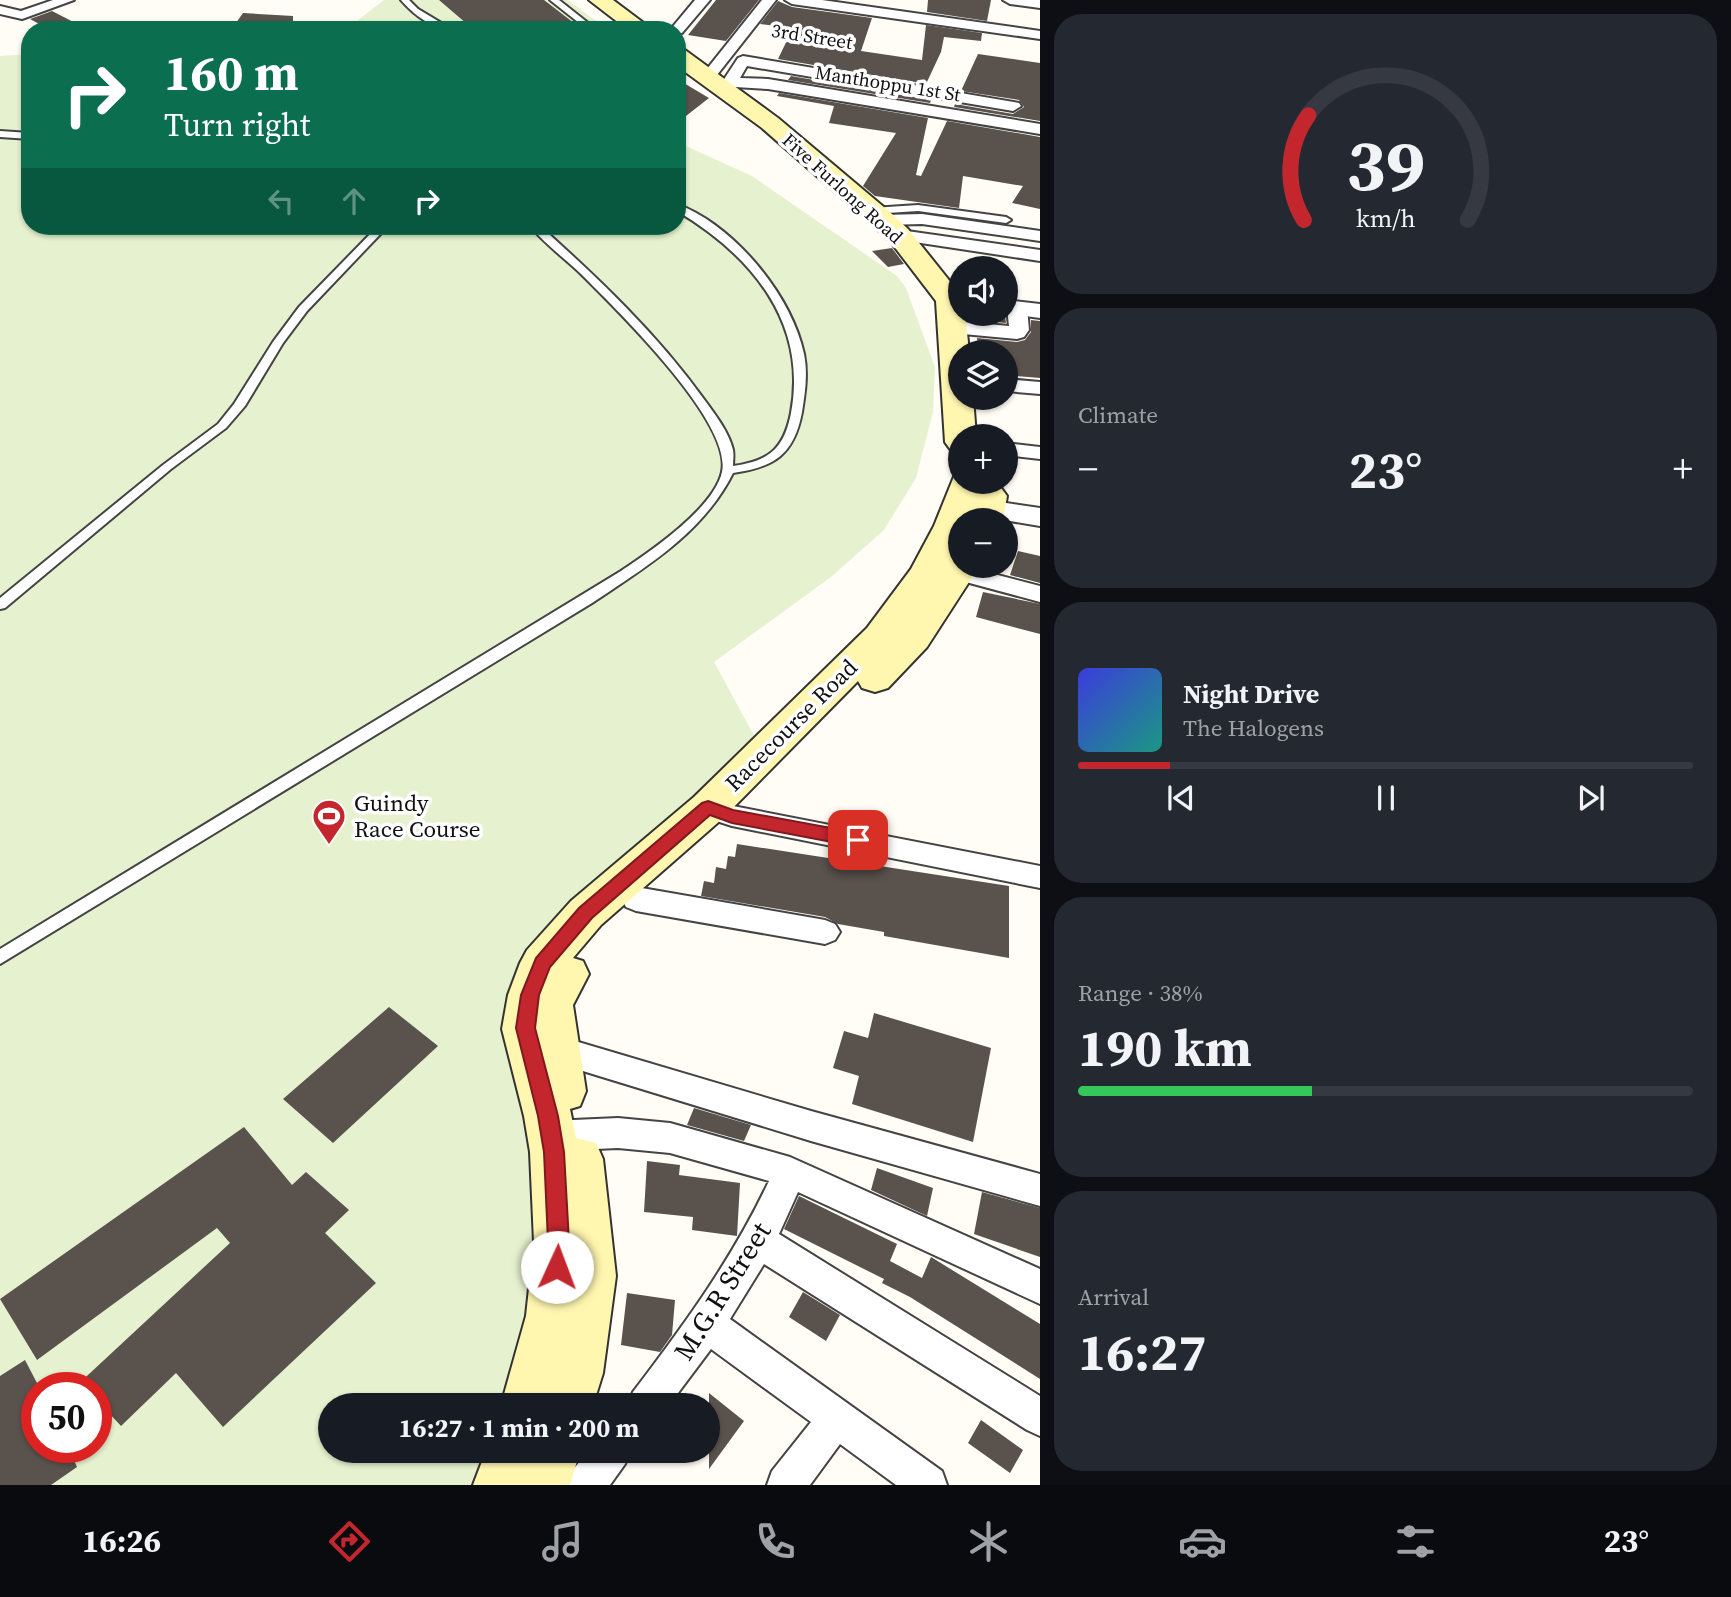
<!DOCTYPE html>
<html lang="en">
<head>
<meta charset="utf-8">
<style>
  :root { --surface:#171b24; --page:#242831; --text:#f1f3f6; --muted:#9ea1a6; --line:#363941; --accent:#c4262e }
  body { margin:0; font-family:"Source Serif 4",serif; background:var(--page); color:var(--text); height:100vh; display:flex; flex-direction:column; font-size:26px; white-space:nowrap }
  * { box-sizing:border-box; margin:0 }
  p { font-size:23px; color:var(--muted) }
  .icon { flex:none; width:38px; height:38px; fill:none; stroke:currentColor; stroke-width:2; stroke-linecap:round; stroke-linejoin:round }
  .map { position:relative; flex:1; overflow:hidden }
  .sheet { display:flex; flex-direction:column; gap:14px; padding:14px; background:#0d0f14; width:691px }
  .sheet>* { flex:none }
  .banner { position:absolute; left:21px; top:21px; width:665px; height:214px; border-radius:28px; box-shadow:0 2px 5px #0004; background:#0b6e4f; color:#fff; overflow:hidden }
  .buttons { position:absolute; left:948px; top:256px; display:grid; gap:14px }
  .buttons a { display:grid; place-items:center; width:70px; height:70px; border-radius:50%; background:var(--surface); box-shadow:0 2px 5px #0004; font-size:35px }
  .speed { position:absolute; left:21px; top:1372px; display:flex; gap:14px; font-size:35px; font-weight:700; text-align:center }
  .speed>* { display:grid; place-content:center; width:91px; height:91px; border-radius:50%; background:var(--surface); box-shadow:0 2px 5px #0004; line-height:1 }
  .speed .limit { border:10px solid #d22; background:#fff; color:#111 }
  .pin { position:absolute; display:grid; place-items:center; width:60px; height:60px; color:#fff; margin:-30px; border-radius:14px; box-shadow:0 4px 10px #0006 }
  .me { position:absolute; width:77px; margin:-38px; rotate:2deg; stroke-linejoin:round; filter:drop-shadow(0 0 5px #0008) }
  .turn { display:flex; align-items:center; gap:24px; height:147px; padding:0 28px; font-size:32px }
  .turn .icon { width:91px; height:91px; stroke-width:2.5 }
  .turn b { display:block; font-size:49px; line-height:60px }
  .lanes { display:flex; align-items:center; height:66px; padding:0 28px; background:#0003; justify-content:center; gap:35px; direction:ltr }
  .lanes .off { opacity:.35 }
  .big { font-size:52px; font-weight:700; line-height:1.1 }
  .sheet .tile { flex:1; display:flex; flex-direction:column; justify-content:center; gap:10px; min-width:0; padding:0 24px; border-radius:28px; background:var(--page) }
  .sheet .dial { align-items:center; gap:0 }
  .dial svg { height:182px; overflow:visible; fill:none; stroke:var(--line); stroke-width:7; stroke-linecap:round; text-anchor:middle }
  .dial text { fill:var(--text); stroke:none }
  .song { display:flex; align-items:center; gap:21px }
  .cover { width:84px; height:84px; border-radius:10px; background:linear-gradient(135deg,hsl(240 70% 55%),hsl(170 70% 35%)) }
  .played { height:7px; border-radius:4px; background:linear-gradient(90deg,var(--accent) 15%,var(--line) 15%) }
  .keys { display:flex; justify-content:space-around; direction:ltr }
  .heat { display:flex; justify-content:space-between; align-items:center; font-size:38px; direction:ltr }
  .charge { height:10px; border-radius:5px; background:linear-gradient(90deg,#34c759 38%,var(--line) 0) }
  .trip { position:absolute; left:318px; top:1393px; width:402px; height:70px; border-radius:35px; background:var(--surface); box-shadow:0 2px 5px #0004; font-weight:700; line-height:70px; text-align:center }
  .tab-bar { display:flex; height:112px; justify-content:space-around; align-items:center; background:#090b0e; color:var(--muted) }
  .tab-bar .icon { width:49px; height:49px }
  .tab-bar .on { color:var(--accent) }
  .tab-bar b { font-size:32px; color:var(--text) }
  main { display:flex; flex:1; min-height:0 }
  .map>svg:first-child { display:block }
  .pitch { fill:#e6f2cf; fill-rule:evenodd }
  .building { fill:#5a524d }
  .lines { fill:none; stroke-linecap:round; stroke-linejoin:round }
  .service-casing { stroke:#444; stroke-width:4 }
  .minor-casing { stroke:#444; stroke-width:4 }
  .tertiary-casing { stroke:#444; stroke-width:4 }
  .secondary-casing { stroke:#333; stroke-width:4 }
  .service { fill:#fff; fill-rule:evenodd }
  .minor { fill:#fff; fill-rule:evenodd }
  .tertiary { fill:#fff; fill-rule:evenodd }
  .secondary { fill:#fff6b0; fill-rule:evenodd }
  .route { fill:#c4262e; stroke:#7f191e; stroke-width:2 }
  .labels { text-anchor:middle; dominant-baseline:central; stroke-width:7; stroke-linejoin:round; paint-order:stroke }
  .far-street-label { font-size:19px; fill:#111; stroke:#fff }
  .street-label { font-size:23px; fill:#111; stroke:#fff }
  .poi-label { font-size:23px; fill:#111; stroke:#fff; text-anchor:start }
  .near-street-label { font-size:28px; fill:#111; stroke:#fff }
</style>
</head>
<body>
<main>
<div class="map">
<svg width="1040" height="1485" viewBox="0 0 1040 1485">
  <rect width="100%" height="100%" fill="#fffdf5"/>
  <path class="pitch" d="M 384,0 L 568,0 L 608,30 L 345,30 Z
    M 30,54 L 30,226 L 677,226 L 677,142 L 752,176 L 897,276 L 906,288 L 935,367 L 933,412 L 916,478 L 884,530 L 831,577 L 714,662 L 758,743 L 558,949 L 550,1202 L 514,1397 L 510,1405 L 331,1405 L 331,1451 L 487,1451 L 470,1485 L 0,1485 L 0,56 ZM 37,1388 L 96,1388 L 96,1447 L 37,1447 Z"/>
  <path class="building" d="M 439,0 L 544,0 L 583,30 L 474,30 Z
    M 716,0 L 759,0 L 726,41 L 688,35 Z
    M 928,0 L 991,0 L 987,21 L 927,12 Z
    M 778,1 L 792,7 L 872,18 L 861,51 L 922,60 L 926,25 L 982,33 L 981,41 L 944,37 L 941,52 L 926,84 L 778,59 L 793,28 L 760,24 Z
    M 52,11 L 89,30 L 50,30 L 30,19 Z
    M 243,13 L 293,16 L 293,30 L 231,30 Z
    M 978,54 L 1040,63 L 1040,121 L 954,107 L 955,104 L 1013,114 L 1024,107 L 1019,100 L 961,91 Z
    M 791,76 L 931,100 L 930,103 L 788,80 Z
    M 677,79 L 709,98 L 677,123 Z
    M 779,93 L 928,118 L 916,175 L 921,176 L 947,121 L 1040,137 L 1040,209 L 1012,203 L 1023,186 L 963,176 L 959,208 L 875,196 L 863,186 L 896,133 L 829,123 L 834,106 L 777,96 Z
    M 892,248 L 904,264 L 888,267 L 872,251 Z
    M 976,313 L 1000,314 L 1005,316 L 1006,323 L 976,320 Z
    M 1031,320 L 1040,321 L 1040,378 L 1006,375 L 1006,351 L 978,348 L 977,338 L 1017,342 L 1025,340 L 1031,332 Z
    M 1018,551 L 1040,556 L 1040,583 L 1010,575 Z
    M 983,592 L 1040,604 L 1040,634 L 976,617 Z
    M 737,844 L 1009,886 L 1009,958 L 884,936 L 884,932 L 838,924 L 825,917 L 701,896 L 704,881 L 714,883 L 716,867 L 726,869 L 728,856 L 735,857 Z
    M 389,1007 L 438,1046 L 333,1143 L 283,1099 Z
    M 874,1013 L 991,1048 L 973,1142 L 852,1104 L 859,1076 L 833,1068 L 844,1031 L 868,1038 Z
    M 694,1108 L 751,1125 L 744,1141 L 687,1125 Z
    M 244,1127 L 292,1185 L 306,1172 L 349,1210 L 325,1233 L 376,1283 L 223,1427 L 176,1373 L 121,1426 L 96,1399 L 96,1388 L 74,1388 L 230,1243 L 217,1228 L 37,1360 L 0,1299 Z
    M 647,1161 L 680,1165 L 679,1175 L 740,1183 L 737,1236 L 692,1230 L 693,1217 L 644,1212 Z
    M 877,1168 L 933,1188 L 927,1216 L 871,1190 Z
    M 982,1192 L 1040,1208 L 1040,1257 L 974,1234 Z
    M 799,1196 L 897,1244 L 890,1261 L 922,1278 L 931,1257 L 1040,1324 L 1040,1379 L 910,1297 L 882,1283 L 884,1279 L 784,1229 Z
    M 803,1292 L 840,1315 L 826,1341 L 789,1317 Z
    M 627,1293 L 675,1300 L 672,1335 L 660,1352 L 621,1345 Z
    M 25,1360 L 37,1383 L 37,1447 L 68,1447 L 77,1467 L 51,1485 L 0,1485 L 0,1376 Z
    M 709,1393 L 744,1421 L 709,1469 Z
    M 981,1420 L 1023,1450 L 1010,1473 L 968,1443 Z"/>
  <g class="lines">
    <defs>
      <path id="service" d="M 401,0 L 409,0 L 418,9 L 453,30 C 433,30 413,14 401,0 Z
        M 550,0 L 559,0 L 597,30 L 588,30 Z
        M 0,131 L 30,133 L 30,139 L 0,137 Z
        M 677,204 C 735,226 791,295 804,354 C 808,374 805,393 802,412 C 794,455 774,467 733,473 C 703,533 646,567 592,603 L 0,964 L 0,949 L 621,571 C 651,551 714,508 722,472 C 733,422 615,308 580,273 C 564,258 544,243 530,226 L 540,226 C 599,279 657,334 703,398 C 714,413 729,432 733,450 C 734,455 733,461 733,466 C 769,461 784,449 791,413 C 808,322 751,255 677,211 Z
        M 918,205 L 1006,217 L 1011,220 L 1006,223 L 918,211 L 872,214 L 867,211 L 872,208 Z
        M 378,226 L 388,226 L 307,311 L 283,343 L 245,406 L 226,428 L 171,469 L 5,608 L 0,609 L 0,598 L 163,465 L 218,424 L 234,404 L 273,342 L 299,307 Z"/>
      <path id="minor" d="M 53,0 L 74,0 L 22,19 L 0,14 L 0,6 L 21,11 Z
        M 695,0 L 710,0 L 682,33 L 677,34 L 677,30 L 670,30 Z
        M 762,0 L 776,0 L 713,80 L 703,80 L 700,77 L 703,74 Z
        M 785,0 L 822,0 L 1040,31 L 1040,39 L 792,4 Z
        M 1003,0 L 1040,0 L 1040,8 L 1010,4 Z
        M 743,56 L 1019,103 L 1021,106 L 1013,111 L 747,66 L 740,78 L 768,79 L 1040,124 L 1040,134 L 768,89 L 735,87 L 731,93 L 719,93 L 717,90 L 738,58 Z
        M 922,214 L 1040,231 L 1040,241 L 922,224 L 883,225 L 874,220 L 883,215 Z
        M 907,231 L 1040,250 L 1040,261 L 901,240 L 898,236 L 901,232 Z
        M 1017,302 L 1027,308 L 1029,330 L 1024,337 L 1017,339 L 952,333 L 942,327 L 952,321 L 1009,326 L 1007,308 Z
        M 1006,379 L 1040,382 L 1040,394 L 1006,391 Z
        M 1006,443 L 1040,447 L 1040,459 L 1006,455 Z
        M 959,565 L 1040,586 L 1040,602 L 951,578 L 947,573 L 951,568 Z
        M 708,798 L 733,806 L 1040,866 L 1040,888 L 732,826 L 698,815 L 694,808 L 698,801 Z
        M 636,887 L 825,920 L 835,924 L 840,932 L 835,940 L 825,944 L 636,911 L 626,907 L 622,899 L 626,891 Z
        M 558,1036 L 811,1111 L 1040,1174 L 1040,1206 L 811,1141 L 547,1060 L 542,1050 L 547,1040 Z
        M 618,1118 L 670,1123 L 790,1157 L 1040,1269 L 1040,1304 L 798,1192 L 779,1234 L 1040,1396 L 1040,1436 L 1027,1430 L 764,1264 L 730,1319 L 942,1471 L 947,1485 L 896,1485 L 840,1444 L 810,1485 L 767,1485 L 772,1471 L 811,1422 L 711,1349 L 669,1405 L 628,1405 L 633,1392 C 684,1325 733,1258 769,1181 L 670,1153 L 618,1148 L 551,1151 L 539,1147 L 535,1136 L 539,1125 L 551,1121 Z
        M 588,1451 L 631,1451 L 625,1464 L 610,1485 L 567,1485 L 572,1471 Z"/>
      <path id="tertiary" d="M 1006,300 L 1040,304 L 1040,318 L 1002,313 L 1006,313 Z
        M 959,496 L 1040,508 L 1040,526 L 949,511 L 945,505 L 949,499 Z"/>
      <path id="secondary" d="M 589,0 L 613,0 L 653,30 L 628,30 Z
        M 677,48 L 685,50 L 778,118 L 892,214 L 908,229 L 960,294 L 961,313 L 965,313 L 969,352 L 961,352 L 961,397 L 973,397 L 976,436 L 961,436 L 961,451 L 950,449 L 945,442 L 936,301 L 890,241 L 874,226 L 762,128 L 677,66 Z
        M 961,472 L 961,481 L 996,481 L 1007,496 L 1003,520 L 961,520 L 961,539 L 952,557 L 961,554 L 961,565 L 980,565 L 927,647 L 888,688 L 875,692 L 862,688 L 858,681 L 722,819 L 601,925 L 573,958 L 583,961 L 589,974 L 573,1005 L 586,1091 L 580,1106 L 570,1109 L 576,1138 L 596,1143 L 603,1159 L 616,1276 L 603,1373 L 593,1405 L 501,1405 L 526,1316 L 534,1242 L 530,1152 L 524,1116 L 502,1029 L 508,995 L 520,963 L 527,950 L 571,901 L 694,797 L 867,628 L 911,569 L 934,526 L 955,474 Z
        M 486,1451 L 580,1451 L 570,1485 L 473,1485 Z"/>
    </defs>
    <use href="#service" class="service-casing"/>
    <use href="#minor" class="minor-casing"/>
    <use href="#tertiary" class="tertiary-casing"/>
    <use href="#secondary" class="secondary-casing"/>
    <use href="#service" class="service"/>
    <use href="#minor" class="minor"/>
    <use href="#tertiary" class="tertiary"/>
    <use href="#secondary" class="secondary"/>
  </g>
  <path class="route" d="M 708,801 L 733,810 L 858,833 L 864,835 L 867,840 L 864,845 L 858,847 L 732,823 L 710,815 L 592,918 L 550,967 L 539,995 L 535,1028 L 558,1116 L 564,1152 L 569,1242 L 564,1274 L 557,1277 L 549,1274 L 546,1267 L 548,1242 L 544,1152 L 538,1116 L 516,1028 L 521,995 L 536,958 L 579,908 L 702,803 Z"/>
  <defs>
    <symbol id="stadium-pin" viewBox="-11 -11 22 30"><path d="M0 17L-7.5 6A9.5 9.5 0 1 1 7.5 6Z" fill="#c4262e" stroke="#fff"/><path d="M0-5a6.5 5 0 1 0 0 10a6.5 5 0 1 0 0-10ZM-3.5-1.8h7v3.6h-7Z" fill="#fff"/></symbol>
  </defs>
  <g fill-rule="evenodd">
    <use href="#stadium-pin" x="310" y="797" width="38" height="52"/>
  </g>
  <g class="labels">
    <g class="far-street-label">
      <text transform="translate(812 36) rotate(9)">3rd Street</text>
      <text transform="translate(888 83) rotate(9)">Manthoppu 1st St</text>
      <text transform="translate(843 188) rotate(42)">Five Furlong Road</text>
    </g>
    <g class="street-label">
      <text transform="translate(791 725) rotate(-45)">Racecourse Road</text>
    </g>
    <g class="poi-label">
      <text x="354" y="803">Guindy<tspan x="354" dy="26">Race Course</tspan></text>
    </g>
    <g class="near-street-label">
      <text transform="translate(722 1291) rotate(-58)">M.G.R Street</text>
    </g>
  </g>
</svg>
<div class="buttons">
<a><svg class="icon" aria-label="sound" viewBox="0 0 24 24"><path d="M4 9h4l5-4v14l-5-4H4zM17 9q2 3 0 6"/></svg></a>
<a><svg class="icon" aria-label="layers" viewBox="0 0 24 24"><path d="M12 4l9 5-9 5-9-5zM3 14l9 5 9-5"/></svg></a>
<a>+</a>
<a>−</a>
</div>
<div class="speed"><div class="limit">50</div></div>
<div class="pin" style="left:858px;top:840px;background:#d93025"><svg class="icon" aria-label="arrive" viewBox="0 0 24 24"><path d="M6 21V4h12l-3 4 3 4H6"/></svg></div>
<svg class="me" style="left:557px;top:1267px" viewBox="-20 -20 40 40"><circle r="19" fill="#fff"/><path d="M0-13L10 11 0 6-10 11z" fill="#c4262e"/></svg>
<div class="trip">16:27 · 1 min · 200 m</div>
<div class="banner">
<div class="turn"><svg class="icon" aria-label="right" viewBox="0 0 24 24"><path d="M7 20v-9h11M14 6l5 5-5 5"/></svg><div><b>160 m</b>Turn right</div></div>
<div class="lanes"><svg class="icon off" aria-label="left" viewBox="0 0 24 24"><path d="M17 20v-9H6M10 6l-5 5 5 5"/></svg><svg class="icon off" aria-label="ahead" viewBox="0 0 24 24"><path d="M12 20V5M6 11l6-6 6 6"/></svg><svg class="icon" aria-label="right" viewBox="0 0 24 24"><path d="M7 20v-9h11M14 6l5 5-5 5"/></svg></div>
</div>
</div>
<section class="sheet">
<div class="tile dial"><svg viewBox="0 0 100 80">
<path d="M14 69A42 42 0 1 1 86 69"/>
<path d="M14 69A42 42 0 0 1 16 23" stroke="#c4262e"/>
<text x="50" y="56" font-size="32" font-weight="700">39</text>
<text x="50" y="72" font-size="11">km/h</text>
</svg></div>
<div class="tile"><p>Climate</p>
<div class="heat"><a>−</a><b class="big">23°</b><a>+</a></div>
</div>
<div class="tile">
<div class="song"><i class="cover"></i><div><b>Night Drive</b><p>The Halogens</p></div></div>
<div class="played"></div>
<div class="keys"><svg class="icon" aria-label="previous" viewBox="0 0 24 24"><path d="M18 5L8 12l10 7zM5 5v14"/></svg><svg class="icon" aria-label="pause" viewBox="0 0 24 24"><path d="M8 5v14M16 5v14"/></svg><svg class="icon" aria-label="next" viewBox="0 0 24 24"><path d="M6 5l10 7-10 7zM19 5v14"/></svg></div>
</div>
<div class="tile"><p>Range · 38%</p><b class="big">190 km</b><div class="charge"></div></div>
<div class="tile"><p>Arrival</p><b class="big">16:27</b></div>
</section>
</main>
<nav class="tab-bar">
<b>16:26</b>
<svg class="icon on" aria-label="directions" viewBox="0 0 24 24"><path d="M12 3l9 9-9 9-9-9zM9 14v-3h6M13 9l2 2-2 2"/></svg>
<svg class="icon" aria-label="music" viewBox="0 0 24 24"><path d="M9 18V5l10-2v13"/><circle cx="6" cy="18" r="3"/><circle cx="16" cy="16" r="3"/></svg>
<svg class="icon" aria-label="phone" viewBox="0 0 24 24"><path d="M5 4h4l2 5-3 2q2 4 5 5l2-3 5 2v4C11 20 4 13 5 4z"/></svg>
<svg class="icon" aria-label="climate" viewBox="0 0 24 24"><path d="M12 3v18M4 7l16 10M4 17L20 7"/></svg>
<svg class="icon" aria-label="car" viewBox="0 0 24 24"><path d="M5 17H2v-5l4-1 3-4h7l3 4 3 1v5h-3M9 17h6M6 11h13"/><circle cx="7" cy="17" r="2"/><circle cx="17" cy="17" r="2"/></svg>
<svg class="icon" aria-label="filters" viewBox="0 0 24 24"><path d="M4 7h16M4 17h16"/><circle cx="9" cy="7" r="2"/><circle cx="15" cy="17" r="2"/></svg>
<b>23°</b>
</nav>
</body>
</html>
